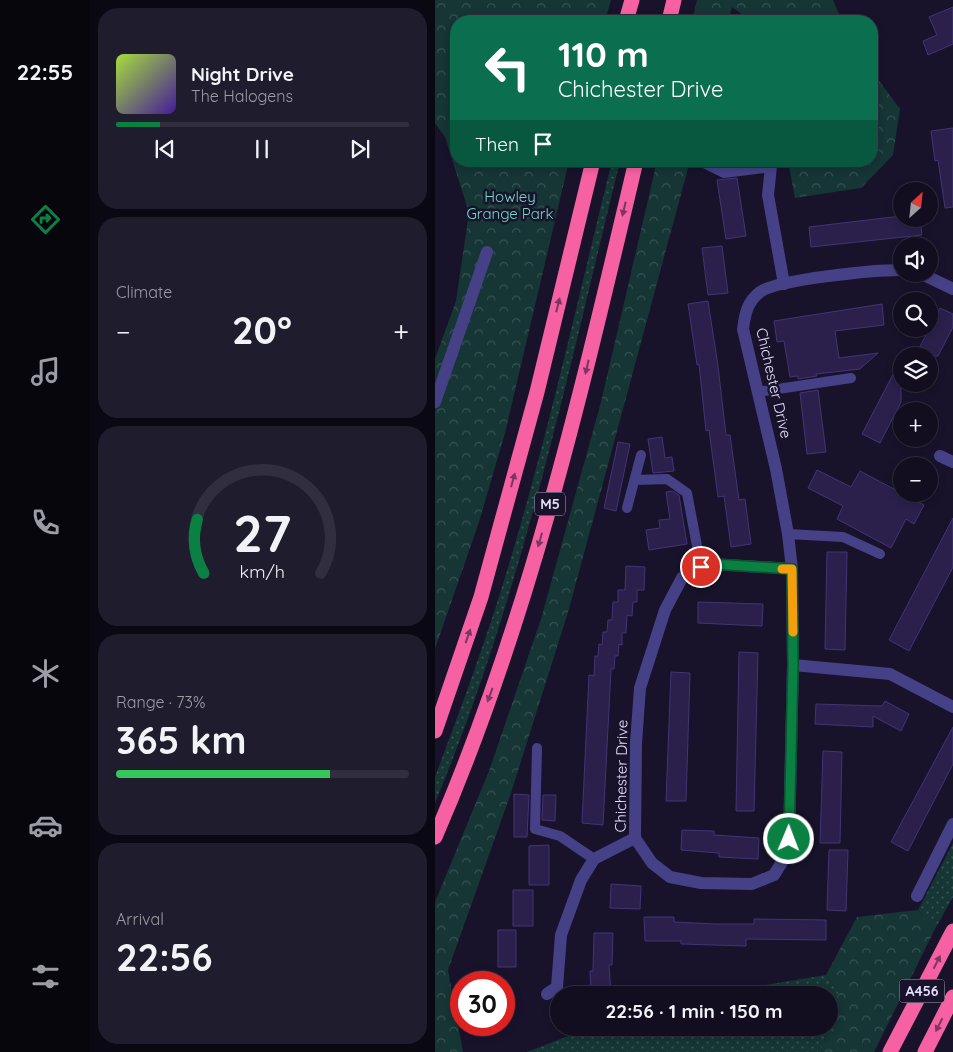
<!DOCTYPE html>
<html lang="en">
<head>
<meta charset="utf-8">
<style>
  :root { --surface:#120e20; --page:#1f1c2d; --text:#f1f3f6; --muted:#9c9ca5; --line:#312e3e; --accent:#0b8043 }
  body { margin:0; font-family:Quicksand,sans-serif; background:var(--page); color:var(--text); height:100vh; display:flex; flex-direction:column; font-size:19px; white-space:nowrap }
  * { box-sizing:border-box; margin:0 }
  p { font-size:16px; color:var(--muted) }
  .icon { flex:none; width:28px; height:28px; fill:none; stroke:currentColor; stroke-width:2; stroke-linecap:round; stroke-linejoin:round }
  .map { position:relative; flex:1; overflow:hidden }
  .side { display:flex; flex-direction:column; gap:8px; padding:8px; background:#0a0812; width:345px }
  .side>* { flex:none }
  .guide { position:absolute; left:15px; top:15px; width:428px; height:152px; border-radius:20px; box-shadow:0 2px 8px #0003,0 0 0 1px var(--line); background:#0b6e4f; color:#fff; overflow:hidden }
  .needle { width:32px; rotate:27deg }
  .tools { position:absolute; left:458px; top:182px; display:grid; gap:10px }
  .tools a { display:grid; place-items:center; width:45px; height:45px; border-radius:50%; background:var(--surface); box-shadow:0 2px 8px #0003,0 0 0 1px var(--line); font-size:25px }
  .speed { position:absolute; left:15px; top:971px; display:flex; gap:10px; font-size:25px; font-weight:700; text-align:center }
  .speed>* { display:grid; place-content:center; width:65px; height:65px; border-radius:50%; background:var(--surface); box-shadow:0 2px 8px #0003,0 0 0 1px var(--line); line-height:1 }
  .speed .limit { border:8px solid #d22; background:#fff; color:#111 }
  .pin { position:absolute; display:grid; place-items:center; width:42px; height:42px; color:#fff; margin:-21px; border:2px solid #fff; border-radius:50%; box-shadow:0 1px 5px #0007 }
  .me { position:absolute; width:55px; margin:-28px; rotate:1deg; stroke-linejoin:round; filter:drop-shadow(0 0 4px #0008) }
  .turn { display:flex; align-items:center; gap:18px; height:105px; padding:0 25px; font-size:22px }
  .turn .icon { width:65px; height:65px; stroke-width:2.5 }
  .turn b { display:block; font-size:35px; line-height:42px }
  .then { display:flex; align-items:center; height:48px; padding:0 25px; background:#0003; gap:10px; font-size:19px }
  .big { font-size:38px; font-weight:700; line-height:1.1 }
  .side .tile { flex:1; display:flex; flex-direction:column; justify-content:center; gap:8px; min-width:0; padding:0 18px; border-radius:20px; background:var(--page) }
  .side .dial { align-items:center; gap:0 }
  .dial svg { height:130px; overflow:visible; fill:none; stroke:var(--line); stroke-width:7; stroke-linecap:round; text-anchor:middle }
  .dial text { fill:var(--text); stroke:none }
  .song { display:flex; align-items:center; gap:15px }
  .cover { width:60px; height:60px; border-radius:8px; background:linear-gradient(135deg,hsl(80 70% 55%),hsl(260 70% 35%)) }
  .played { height:5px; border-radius:2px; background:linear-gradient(90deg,var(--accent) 15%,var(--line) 15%) }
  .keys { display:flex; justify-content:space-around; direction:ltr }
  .heat { display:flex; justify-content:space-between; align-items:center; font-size:28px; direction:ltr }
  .charge { height:8px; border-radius:4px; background:linear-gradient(90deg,#34c759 73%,var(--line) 0) }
  .trip { position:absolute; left:115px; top:986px; width:288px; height:50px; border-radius:25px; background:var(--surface); box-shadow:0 2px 8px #0003,0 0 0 1px var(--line); font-weight:700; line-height:50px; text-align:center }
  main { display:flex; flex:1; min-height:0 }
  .tab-bar { display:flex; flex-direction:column; width:90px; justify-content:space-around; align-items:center; background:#07060d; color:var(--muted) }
  .tab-bar .icon { width:35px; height:35px }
  .tab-bar .on { color:var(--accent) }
  .tab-bar b { font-size:22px; color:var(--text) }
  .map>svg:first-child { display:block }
  .grass { fill:url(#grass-dots) }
  .forest { fill:url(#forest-crowns) }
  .building { fill:#2a204b; stroke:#433476 }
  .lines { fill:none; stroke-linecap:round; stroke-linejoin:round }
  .lane { stroke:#464187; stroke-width:10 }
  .street { stroke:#464187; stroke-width:12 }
  .highway { stroke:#f661a3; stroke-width:15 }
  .oneway { fill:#7c3661 }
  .route-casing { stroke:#07532c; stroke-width:12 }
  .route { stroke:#0b8043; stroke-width:9 }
  .slow { stroke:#f59e0b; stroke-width:9 }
  .labels { text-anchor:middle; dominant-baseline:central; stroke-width:5; stroke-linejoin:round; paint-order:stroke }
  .shield { fill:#18132b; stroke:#a7a2be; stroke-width:1 }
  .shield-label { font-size:14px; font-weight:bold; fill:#e4dffd }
  .park-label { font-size:15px; fill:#6ddbc4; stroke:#18132b }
  .street-label { font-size:15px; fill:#e4dffd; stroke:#18132b }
</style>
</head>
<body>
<main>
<nav class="tab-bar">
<b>22:55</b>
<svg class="icon on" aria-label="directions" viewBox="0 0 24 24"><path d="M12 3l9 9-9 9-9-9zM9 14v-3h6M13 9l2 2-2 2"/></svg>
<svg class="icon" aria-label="music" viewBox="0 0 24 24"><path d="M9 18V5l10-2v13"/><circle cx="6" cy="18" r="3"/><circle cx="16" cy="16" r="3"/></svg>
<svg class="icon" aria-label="phone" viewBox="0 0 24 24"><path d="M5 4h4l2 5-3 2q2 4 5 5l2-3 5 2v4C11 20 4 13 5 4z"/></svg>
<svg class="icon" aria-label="climate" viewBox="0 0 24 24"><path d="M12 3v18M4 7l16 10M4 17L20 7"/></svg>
<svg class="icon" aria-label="car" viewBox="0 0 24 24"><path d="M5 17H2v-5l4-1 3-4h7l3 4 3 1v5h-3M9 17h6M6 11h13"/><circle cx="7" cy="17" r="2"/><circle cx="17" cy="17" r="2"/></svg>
<svg class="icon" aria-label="filters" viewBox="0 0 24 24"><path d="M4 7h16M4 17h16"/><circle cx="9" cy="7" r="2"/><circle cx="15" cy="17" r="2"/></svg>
</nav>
<section class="side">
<div class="tile">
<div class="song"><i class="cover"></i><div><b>Night Drive</b><p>The Halogens</p></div></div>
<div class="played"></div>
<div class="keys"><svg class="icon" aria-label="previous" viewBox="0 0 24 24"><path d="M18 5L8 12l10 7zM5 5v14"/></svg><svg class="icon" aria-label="pause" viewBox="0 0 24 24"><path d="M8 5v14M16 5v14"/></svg><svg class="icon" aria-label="next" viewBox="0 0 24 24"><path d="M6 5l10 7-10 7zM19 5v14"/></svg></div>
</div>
<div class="tile"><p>Climate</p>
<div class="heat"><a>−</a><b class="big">20°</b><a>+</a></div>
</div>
<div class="tile dial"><svg viewBox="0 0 100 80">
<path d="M14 69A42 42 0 1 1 86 69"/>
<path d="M14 69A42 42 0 0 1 10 36" stroke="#0b8043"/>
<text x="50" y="56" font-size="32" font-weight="700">27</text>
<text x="50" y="72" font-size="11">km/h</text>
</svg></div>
<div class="tile"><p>Range · 73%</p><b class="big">365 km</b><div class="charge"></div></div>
<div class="tile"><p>Arrival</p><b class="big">22:56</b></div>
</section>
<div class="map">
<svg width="518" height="1052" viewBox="0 0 518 1052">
  <defs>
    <pattern id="grass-dots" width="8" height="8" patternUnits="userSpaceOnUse" patternTransform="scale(1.25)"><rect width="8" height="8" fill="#163535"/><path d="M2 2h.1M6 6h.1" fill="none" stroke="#385253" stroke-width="1.8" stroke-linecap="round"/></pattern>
    <pattern id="forest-crowns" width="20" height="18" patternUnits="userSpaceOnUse" patternTransform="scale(1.25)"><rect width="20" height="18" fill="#163535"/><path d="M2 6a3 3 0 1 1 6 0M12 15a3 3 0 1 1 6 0" fill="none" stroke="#385253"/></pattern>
  </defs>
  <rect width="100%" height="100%" fill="#18132b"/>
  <path class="grass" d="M 177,161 L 185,161 C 132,377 86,597 0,803 L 0,777 C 24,713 48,649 68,584 C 111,445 142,302 177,161 Z
    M 518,843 L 518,897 L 500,929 L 483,910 Z
    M 391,975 L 404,991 L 394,1026 L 394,995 L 270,995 Z
    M 154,1028 L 393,1028 L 386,1052 L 92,1052 Z"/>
  <path class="forest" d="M 0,0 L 176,0 L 170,21 L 21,21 L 21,161 L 134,161 L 70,433 L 44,522 L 0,649 L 0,359 L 21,301 L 34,213 L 10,137 L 0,123 Z
    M 262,0 L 398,0 L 407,21 L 316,21 L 297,7 L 293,21 L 257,21 Z
    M 436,70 L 465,109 L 458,155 L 426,188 L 360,198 L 353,161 L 436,161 Z
    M 222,161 L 255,161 L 134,609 L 76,793 L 13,970 L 28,1052 L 0,1052 L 0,902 L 54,771 L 106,619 L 166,402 Z
    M 483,910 L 500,929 L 439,1052 L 386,1052 L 404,991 L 391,975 L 422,917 Z"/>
  <path class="building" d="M 518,7 L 518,44 L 493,55 L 488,41 L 502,35 L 494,17 Z
    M 518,128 L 518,207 L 510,208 L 503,160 L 500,161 L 496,131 Z
    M 302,178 L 311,236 L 291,239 L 282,180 Z
    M 466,216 L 466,219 L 485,219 L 487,235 L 376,247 L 374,227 Z
    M 287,246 L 293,293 L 273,295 L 267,248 Z
    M 273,301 L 283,366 L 291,435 L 295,435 L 304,500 L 310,499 L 316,544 L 296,547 L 289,496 L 283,497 L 274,430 L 271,431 L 264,364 L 262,365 L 253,304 Z
    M 447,304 L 449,325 L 400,331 L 404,358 L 443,353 L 425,369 L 381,374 L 382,376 L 363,379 L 363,376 L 355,377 L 349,341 L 342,342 L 339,321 Z
    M 505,308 L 518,314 L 518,327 L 503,356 L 480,356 Z
    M 466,359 L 466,402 L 445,443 L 427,434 Z
    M 383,390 L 391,452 L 372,454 L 365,393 Z
    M 227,437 L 230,458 L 237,457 L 239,471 L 218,473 L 213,439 Z
    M 183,442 L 195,444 L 181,511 L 169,508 Z
    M 382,470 L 416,487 L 425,471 L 489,505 L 479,524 L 471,519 L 456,548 L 402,519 L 408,506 L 373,488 Z
    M 237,491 L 244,495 L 252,544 L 214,550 L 211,530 L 225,528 L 224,520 L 235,519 L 231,492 Z
    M 518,518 L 518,567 L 474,651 L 454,640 Z
    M 392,552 L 412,552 L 410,650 L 390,649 Z
    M 191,566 L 210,567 L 209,590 L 202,590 L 202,602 L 198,602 L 197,616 L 192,615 L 191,633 L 187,633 L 187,645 L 184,644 L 183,656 L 180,656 L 179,669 L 176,669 L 168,825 L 147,823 L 154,675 L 159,676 L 160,656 L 163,656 L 164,644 L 167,645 L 168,632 L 172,632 L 173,620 L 177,620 L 178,602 L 183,602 L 183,590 L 190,590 Z
    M 263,602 L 328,604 L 327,626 L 263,623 Z
    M 304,652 L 323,653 L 319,811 L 301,811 Z
    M 236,672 L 255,673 L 251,801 L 231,801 Z
    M 450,701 L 474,714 L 466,731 L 438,716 L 438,727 L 380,724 L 381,704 L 447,706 Z
    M 518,727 L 518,764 L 473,851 L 456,842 Z
    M 388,751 L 407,752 L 405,843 L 385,843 Z
    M 79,794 L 94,795 L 92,837 L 79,837 Z
    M 108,795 L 121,795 L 120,821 L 107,820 Z
    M 247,830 L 279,831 L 279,835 L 324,838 L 323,859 L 284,857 L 284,853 L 246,850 Z
    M 114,845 L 114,885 L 94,885 L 94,846 Z
    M 394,850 L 413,850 L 411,911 L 392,910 Z
    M 176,884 L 206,886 L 205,909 L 175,908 Z
    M 78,890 L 98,890 L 98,926 L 78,926 Z
    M 209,917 L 239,917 L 239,922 L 281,924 L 319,924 L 319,919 L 391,920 L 391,940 L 311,939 L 311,946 L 246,944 L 246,941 L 210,941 Z
    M 63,930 L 81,930 L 81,967 L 63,967 Z
    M 159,933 L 178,933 L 177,965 L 174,965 L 176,995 L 156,995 L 155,971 L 158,971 Z"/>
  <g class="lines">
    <path class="lane" d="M 323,392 L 416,378
      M 200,480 L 232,479 L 252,493 L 266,567
      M 192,508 L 206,455
      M 353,534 L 408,537 L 445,554
      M 102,748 L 100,829 L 125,836 L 159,859"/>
    <path class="street" d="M 269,162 L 289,172 L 336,166 L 333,195 L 349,284
      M 487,274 L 518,289
      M 0,402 L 52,252
      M 505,456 L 518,462
      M 357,569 L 278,564 L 261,568 L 247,578 L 230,610 L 205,688 L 201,743 L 200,838 L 217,863 L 235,877 L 266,883 L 317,884 L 339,875 L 347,862 L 354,839 L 358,665 L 357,569 L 353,534 L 341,469 L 308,329 C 310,314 312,302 325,292 C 343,279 441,270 466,270
      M 358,665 L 455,674 L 518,707
      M 482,896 L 518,824
      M 112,994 L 122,987 L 126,935 L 146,880 L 159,859 L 200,838"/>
    <path class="highway" d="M 191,21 L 197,0
      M 234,21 L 239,0
      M 0,731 L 46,597 L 102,392 L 158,161
      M 0,837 C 94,621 147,390 201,161
      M 455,1052 L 518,931
      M 490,1052 L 518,997"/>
  </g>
  <defs><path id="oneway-solid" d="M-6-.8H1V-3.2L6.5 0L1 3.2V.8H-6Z" transform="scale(1.25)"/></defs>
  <g class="oneway">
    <use href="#oneway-solid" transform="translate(189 209) rotate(103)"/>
    <use href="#oneway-solid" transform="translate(123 305) rotate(-76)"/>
    <use href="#oneway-solid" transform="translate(152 367) rotate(103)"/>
    <use href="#oneway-solid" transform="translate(78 480) rotate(-75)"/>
    <use href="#oneway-solid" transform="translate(105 540) rotate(106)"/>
    <use href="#oneway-solid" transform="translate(33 636) rotate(-71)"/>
    <use href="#oneway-solid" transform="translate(55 695) rotate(110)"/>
    <use href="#oneway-solid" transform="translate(502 962) rotate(-63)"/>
    <use href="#oneway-solid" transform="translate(504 1025) rotate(117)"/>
  </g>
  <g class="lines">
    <defs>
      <path id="route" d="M 266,567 L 278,564 L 357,569 L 358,665 L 354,839"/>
    </defs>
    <use href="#route" class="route-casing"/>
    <use href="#route" class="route"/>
    <path class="slow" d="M 347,569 L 357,569 L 358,632"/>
  </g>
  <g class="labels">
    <g class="shield">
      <rect x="100" y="492.5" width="30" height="23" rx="4"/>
      <rect x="464.5" y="979.5" width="45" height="23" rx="4"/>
    </g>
    <g class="shield-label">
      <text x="115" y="504">M5</text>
      <text x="487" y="991">A456</text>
    </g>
    <g class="park-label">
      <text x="75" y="196">Howley<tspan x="75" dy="17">Grange Park</tspan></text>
    </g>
    <g class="street-label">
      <text transform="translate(339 383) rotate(77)">Chichester Drive</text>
      <text transform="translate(186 776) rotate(-89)">Chichester Drive</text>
    </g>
  </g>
</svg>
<div class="tools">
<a><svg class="needle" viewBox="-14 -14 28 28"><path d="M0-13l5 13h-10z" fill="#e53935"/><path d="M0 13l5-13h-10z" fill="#9c9ca5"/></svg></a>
<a><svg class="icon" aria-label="sound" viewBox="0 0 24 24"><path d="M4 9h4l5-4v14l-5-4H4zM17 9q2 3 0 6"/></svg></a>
<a><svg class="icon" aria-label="search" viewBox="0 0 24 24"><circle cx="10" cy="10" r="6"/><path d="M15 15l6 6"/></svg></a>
<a><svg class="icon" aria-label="layers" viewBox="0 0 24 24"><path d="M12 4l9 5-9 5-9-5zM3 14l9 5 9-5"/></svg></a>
<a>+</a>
<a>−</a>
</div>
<div class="speed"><div class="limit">30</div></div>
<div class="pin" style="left:266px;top:567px;background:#d93025"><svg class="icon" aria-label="arrive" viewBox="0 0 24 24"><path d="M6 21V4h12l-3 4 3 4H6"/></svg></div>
<svg class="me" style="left:354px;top:839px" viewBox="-20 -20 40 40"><circle r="17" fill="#0b8043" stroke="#fff" stroke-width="3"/><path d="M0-11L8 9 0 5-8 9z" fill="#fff"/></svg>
<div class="trip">22:56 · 1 min · 150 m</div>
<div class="guide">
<div class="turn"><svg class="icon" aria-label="left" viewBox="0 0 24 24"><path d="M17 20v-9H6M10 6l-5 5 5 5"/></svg><div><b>110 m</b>Chichester Drive</div></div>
<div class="then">Then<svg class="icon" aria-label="arrive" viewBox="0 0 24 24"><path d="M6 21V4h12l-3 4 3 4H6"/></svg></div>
</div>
</div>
</main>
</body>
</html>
